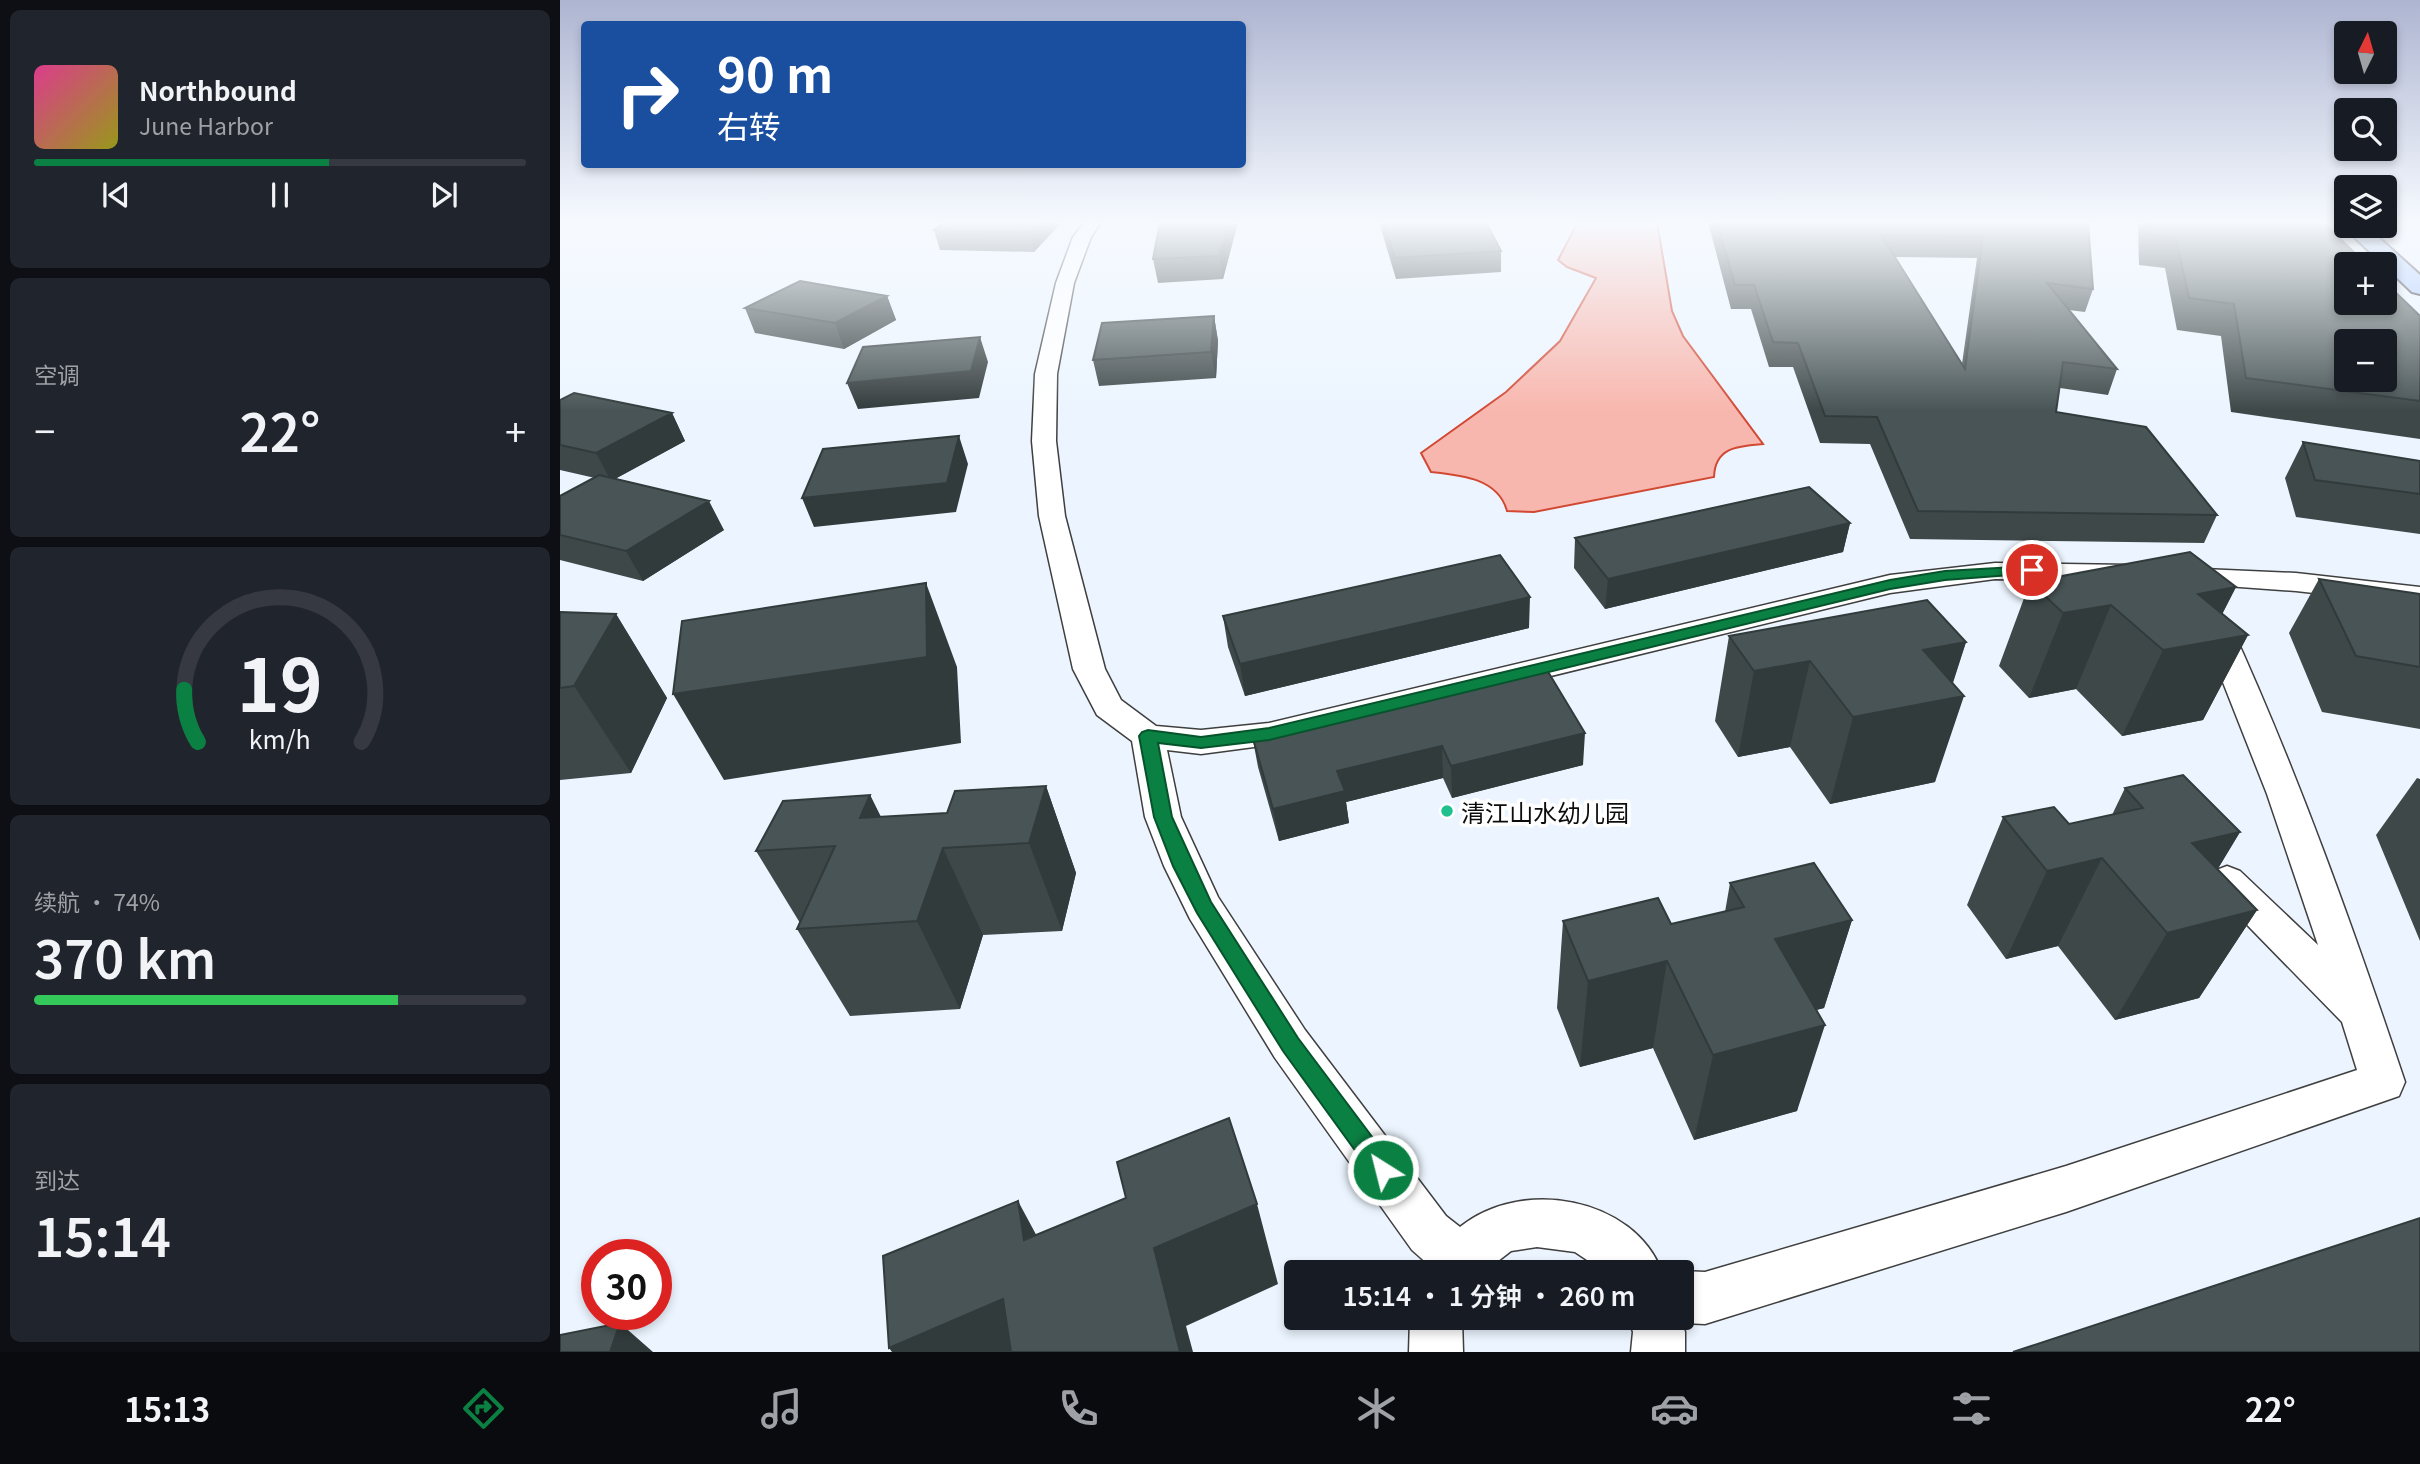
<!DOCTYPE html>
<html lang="zh">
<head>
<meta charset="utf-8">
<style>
  :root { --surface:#171b24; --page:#20242c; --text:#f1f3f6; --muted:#9ea1a6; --line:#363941; --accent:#0b8043 }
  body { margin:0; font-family:Georgia,"Noto Sans SC",serif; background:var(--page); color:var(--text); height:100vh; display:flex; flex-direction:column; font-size:26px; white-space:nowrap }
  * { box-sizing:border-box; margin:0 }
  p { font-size:23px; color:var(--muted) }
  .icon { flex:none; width:38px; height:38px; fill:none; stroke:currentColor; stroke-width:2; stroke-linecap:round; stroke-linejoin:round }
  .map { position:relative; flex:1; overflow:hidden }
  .panel { display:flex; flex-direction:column; gap:10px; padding:10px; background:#0d0f14; width:560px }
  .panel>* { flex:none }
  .hud { position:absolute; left:21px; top:21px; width:665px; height:147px; border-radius:7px; box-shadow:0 4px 10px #0003; background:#1a4fa0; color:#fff; overflow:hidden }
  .needle { width:46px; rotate:5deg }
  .fabs { position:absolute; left:1774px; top:21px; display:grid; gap:14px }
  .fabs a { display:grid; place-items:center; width:63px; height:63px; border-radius:7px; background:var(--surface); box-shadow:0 4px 10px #0003; font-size:35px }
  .speed { position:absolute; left:21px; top:1239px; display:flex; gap:14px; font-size:35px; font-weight:700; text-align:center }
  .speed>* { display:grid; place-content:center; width:91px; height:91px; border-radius:50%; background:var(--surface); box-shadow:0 4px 10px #0003; line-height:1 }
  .speed .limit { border:10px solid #d22; background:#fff; color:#111 }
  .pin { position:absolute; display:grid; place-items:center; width:60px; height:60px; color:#fff; margin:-30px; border:4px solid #fff; border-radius:50%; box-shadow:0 2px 7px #0007 }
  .me { position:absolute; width:77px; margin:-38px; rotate:324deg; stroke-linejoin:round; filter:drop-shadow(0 0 5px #0008) }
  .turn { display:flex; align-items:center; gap:24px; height:147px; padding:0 21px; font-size:32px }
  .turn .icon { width:91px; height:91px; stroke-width:2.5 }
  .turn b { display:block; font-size:49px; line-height:60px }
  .big { font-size:52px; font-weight:600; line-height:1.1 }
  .panel .widget { flex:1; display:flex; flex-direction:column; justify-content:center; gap:10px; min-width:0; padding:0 24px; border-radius:10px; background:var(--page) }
  .panel .dial { align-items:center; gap:0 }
  .dial svg { height:182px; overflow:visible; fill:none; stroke:var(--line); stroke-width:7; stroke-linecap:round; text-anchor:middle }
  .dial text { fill:var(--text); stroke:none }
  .song { display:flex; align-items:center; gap:21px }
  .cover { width:84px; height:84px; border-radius:10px; background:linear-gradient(135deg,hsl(330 70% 55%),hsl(60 70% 35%)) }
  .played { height:7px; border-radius:4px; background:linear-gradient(90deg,var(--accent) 60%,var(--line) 60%) }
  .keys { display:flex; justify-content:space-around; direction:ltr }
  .heat { display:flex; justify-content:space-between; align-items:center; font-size:38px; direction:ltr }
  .charge { height:10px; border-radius:5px; background:linear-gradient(90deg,#34c759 74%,var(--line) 0) }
  .trip { position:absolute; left:724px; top:1260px; width:410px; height:70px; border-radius:7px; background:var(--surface); box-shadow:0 4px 10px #0003; font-weight:600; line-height:70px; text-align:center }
  .menu { display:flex; height:112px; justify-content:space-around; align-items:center; background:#090b0e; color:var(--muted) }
  .menu .icon { width:49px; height:49px }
  .menu .on { color:var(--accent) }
  .menu b { font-size:32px; color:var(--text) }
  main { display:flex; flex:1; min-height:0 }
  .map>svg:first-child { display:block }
  .water { fill:#f8b7ae; stroke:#d24933; stroke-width:2 }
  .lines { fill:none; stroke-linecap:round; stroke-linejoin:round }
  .street-casing { stroke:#3f3f3f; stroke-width:3 }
  .secondary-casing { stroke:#2e2e2e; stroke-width:4 }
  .street { fill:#fff; fill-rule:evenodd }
  .secondary { fill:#a7c8ff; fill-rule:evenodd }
  .wall { fill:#3e4849; fill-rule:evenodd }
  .shaded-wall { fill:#323b3c }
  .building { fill:#485455; stroke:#323b3c; stroke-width:2; fill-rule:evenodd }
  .route { fill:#0b8043; stroke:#07532c; stroke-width:2 }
  .poi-dot { fill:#20c18f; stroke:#fff; stroke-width:2.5 }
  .labels { text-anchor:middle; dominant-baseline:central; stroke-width:7; stroke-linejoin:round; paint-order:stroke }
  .poi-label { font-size:24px; fill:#0c0c0c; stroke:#fff; text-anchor:start }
</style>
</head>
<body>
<main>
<section class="panel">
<div class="widget">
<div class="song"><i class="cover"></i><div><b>Northbound</b><p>June Harbor</p></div></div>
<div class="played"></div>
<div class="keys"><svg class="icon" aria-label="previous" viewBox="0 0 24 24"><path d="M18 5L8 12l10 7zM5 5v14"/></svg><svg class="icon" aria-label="pause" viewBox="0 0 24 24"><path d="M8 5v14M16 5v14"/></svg><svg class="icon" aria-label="next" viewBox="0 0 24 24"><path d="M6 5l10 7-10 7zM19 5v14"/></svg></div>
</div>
<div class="widget"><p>空调</p>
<div class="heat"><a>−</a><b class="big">22°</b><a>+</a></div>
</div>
<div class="widget dial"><svg viewBox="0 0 100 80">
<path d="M14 69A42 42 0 1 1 86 69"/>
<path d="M14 69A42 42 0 0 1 8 46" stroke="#0b8043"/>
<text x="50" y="56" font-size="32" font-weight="700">19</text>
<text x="50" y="72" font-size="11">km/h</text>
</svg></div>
<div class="widget"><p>续航 · 74%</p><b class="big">370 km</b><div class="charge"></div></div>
<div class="widget"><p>到达</p><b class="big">15:14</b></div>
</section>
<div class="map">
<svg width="1860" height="1352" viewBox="0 0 1860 1352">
  <rect width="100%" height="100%" fill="#ecf5ff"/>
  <path class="water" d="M 1018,222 L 1097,222 L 1112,311 L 1123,336 L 1203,444 C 1178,446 1155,447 1154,477 L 974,512 L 947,511 C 938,478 900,475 871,472 L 861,453 L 946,392 L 1000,341 L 1036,278 L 1007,267 L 998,260 Z"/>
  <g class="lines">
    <defs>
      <path id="street" d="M 525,222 L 541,222 L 531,237 L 514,283 L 497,374 L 496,441 L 505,516 L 545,669 L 561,700 L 596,726 L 641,730 L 709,723 L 1330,575 L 1435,563 L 1569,565 L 1579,567 L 1583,573 L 1579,579 L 1569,581 L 1435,579 L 1330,593 L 709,745 L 641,754 L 607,750 L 621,817 L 658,897 L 745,1030 L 886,1216 L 900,1227 C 961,1177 1074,1197 1102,1272 L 1045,1272 L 1015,1252 L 977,1247 L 951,1251 L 924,1272 L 868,1272 L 870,1266 L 852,1250 L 715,1058 L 630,919 L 604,866 L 585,817 L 572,741 L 537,715 L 513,669 L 479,516 L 472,441 L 475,374 L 496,283 L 513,237 Z
        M 1621,568 L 1736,573 L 1860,587 L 1860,605 L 1736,591 L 1611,582 L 1607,576 L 1611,570 Z
        M 1655,615 L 1666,618 L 1670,624 C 1738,773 1793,927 1845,1082 L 1839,1096 L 1506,1212 L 1145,1324 L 1122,1323 L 1125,1332 L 1125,1352 L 1071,1352 L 1073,1332 L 1069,1318 L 1122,1318 L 1120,1272 L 1122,1271 L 1145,1272 L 1506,1166 L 1797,1070 L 1782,1022 L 1654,891 L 1648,881 L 1654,871 L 1667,866 L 1680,871 L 1758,945 L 1707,794 L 1640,624 L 1644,618 Z
        M 850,1318 L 902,1318 L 903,1352 L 849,1352 Z"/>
      <path id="secondary" d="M 1787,222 L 1787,226 L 1806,226 L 1860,275 L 1860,294 L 1852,292 L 1787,230 L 1784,226 Z"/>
    </defs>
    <use href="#street" class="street-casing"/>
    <use href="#secondary" class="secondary-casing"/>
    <use href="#street" class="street"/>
    <use href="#secondary" class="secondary"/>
  </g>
  <path class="wall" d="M 384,222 L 502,222 L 474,252 L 380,250 L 374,230 Z
    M 600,222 L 678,222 L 663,279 L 598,283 L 593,259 Z
    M 819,222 L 926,222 L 941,251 L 941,272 L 836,279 Z
    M 1148,222 L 1528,222 L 1533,289 L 1525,312 L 1509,310 L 1557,369 L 1548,395 L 1500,388 L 1496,412 L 1657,515 L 1644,543 L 1350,539 L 1310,444 L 1260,443 L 1233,367 L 1209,367 L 1191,309 L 1171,309 ZM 1335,257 L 1417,258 L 1402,364 Z
    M 1578,222 L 1763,222 L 1860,316 L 1860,439 L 1671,412 L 1661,336 L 1617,330 L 1605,268 L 1579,265 Z
    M 327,296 L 336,320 L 284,349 L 195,333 L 185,308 Z
    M 654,316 L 658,341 L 656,378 L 539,386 L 533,360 Z
    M 0,400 L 112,413 L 125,441 L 55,479 L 164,530 L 83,581 L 0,560 L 0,496 L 35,478 L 0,470 Z
    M 1743,442 L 1860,461 L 1860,534 L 1736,517 L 1725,478 Z
    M 1290,523 L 1283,552 L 1045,609 L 1014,568 L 1015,538 Z
    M 1759,579 L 1860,594 L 1860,729 L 1762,712 L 1729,633 Z
    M 1470,582 L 1676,587 L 1662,614 L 1688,635 L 1643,720 L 1562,736 L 1516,689 L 1469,698 L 1439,666 Z
    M 0,612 L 56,614 L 107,698 L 71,773 L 0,780 Z
    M 663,616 L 969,628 L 685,696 L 668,647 Z
    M 1169,636 L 1406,642 L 1393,683 L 1375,782 L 1270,804 L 1230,747 L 1178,757 L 1155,721 Z
    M 987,670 L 1023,765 L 892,798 L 883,778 L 786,802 L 789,823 L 719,841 L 698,767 L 692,735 Z
    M 1857,778 L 1860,779 L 1860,941 L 1816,835 Z
    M 486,786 L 516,873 L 502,931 L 423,935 L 400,1009 L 290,1016 L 237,929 L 240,923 L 196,851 L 310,795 L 321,817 L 387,813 Z
    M 1565,788 L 1680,832 L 1657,870 L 1697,910 L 1639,998 L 1555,1020 L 1498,946 L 1446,959 L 1407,905 L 1443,817 L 1509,824 L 1552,815 Z
    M 1170,883 L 1292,920 L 1264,1008 L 1256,1010 L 1237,1111 L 1134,1140 L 1093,1048 L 1020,1067 L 997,1008 L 1003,921 L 1111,924 L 1165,912 Z"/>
  <path class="shaded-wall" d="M 478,222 L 502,222 L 474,252 L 469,232 Z
    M 669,222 L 678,222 L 663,279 L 659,256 Z
    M 327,296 L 336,320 L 284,349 L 275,323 Z
    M 654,316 L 658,341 L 656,378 L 651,352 Z
    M 420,337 L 428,362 L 419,398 L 298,409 L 287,383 Z
    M 112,413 L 125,441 L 51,481 L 36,453 Z
    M 399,436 L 408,464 L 396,512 L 254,527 L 242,498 Z
    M 149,501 L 164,530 L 83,581 L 66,551 Z
    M 1290,523 L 1283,552 L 1045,609 L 1048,579 Z
    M 366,583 L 397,667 L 401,743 L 164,780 L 113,694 Z
    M 1676,587 L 1648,642 L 1688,635 L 1643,720 L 1562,736 L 1603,650 L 1638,594 Z
    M 970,597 L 969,628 L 685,696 L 680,664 Z
    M 1551,605 L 1516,689 L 1469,698 L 1503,613 Z
    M 56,614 L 107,698 L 71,773 L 14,686 Z
    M 1406,642 L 1387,699 L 1404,696 L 1375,782 L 1270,804 L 1293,717 L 1363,650 Z
    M 1250,661 L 1230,747 L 1178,757 L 1194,671 Z
    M 1025,733 L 1023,765 L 892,798 L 891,766 Z
    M 882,746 L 883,778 L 786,802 L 789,823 L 719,841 L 713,809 L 777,771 Z
    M 486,786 L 516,873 L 502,931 L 469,843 Z
    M 310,795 L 353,883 L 300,818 Z
    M 1680,832 L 1627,920 L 1632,843 Z
    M 383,848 L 423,935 L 400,1009 L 357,921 Z
    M 1542,858 L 1498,946 L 1446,959 L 1487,871 Z
    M 1697,910 L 1639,998 L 1555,1020 L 1607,933 Z
    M 1292,920 L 1264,1008 L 1193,1026 L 1215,939 Z
    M 1107,961 L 1093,1048 L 1020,1067 L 1028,981 Z
    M 1265,1025 L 1237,1111 L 1134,1140 L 1153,1055 Z
    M 458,1201 L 501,1281 L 464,1240 Z
    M 697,1204 L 718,1284 L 626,1326 L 633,1352 L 620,1352 L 594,1248 Z
    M 443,1299 L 477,1352 L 332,1352 L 329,1348 Z
    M 60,1323 L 93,1352 L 50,1352 Z"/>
  <path class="building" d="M 384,222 L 478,222 L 469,232 L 374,230 Z
    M 600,222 L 669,222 L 659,256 L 593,259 Z
    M 823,222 L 926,222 L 941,251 L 835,258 Z
    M 1157,222 L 1528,222 L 1533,289 L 1487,283 L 1557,369 L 1503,362 L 1496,412 L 1586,427 L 1657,515 L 1358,511 L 1317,417 L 1265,416 L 1238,343 L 1213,342 L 1194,285 L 1175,285 ZM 1321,235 L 1423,236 L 1405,369 Z
    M 1589,222 L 1763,222 L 1806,264 L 1787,264 L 1787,303 L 1825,303 L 1825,282 L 1860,316 L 1860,401 L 1686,378 L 1674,304 L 1629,298 L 1616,238 L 1590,235 ZM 1787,341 L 1825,341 L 1825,380 L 1787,380 Z
    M 240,281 L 327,296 L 275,323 L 185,308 Z
    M 654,316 L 651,352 L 533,360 L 542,323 Z
    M 420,337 L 411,371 L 287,383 L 303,347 Z
    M 14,393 L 112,413 L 36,453 L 0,445 L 0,400 Z
    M 399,436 L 387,483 L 242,498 L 263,449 Z
    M 1743,442 L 1860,461 L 1860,494 L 1755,480 Z
    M 39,475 L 149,501 L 66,551 L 0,535 L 0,496 Z
    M 1249,487 L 1290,523 L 1048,579 L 1015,538 Z
    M 1630,552 L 1676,587 L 1638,594 L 1688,635 L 1603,650 L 1551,605 L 1503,613 L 1470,582 Z
    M 940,555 L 970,597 L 680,664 L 663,616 Z
    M 1759,579 L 1860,594 L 1860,667 L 1796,656 Z
    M 366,583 L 367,657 L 113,694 L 122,621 Z
    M 1367,600 L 1406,642 L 1363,650 L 1404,696 L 1293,717 L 1250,661 L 1194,671 L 1169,636 Z
    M 0,612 L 56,614 L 14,686 L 0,688 Z
    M 987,670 L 1025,733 L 891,766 L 882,746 L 777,771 L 785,791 L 713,809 L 692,735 Z
    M 1623,775 L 1680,832 L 1632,843 L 1697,910 L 1607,933 L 1542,858 L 1487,871 L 1443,817 L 1494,807 L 1509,824 L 1583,808 L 1565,788 Z
    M 486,786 L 469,843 L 383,848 L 357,921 L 237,929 L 275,846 L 196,851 L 223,801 L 310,795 L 300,818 L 387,813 L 395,791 Z
    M 1254,863 L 1292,920 L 1215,939 L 1265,1025 L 1153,1055 L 1107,961 L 1028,981 L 1003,921 L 1098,898 L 1111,924 L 1184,907 L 1170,883 Z
    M 669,1118 L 697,1204 L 594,1248 L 620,1352 L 451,1352 L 443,1299 L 329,1348 L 323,1256 L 458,1201 L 464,1240 L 566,1198 L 557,1162 Z
    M 1860,1218 L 1860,1352 L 1453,1352 Z
    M 60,1323 L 50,1352 L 0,1352 L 0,1335 Z"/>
  <linearGradient id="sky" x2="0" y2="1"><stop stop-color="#aeb5d1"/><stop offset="0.54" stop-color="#f6faff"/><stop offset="1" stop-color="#f6faff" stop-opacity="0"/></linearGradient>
  <rect width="1860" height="411" fill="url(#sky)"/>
  <path class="route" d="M 1472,566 L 1480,570 L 1477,573 L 1385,580 L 1330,589 L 709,740 L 641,748 L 598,743 L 612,817 L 651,902 L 738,1038 L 831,1162 L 835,1170 L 831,1178 L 823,1182 L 815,1178 L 723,1051 L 637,913 L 613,866 L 594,817 L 579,736 L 582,732 L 588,730 L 641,737 L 709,728 L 1330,580 L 1385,571 Z"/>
  <circle class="poi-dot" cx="887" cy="811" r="7"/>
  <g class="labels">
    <g class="poi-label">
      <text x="901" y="811">清江山水幼儿园</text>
    </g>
  </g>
</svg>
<div class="fabs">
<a><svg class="needle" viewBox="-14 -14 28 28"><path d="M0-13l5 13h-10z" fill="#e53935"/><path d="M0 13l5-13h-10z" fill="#9ea1a6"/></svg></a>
<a><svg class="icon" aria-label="search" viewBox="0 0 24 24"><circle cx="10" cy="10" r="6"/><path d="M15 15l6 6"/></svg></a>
<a><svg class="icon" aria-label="layers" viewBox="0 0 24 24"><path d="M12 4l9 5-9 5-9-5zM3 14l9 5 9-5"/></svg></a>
<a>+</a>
<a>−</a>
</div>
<div class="speed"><div class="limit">30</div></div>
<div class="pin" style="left:1472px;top:570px;background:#d93025"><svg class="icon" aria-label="arrive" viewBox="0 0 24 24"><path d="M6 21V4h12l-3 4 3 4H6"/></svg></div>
<svg class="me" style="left:823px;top:1170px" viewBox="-20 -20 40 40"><circle r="17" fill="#0b8043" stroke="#fff" stroke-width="3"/><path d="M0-11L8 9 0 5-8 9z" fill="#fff"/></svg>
<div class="trip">15:14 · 1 分钟 · 260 m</div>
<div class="hud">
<div class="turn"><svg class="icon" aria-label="right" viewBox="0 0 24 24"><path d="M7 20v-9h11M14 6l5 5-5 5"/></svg><div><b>90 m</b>右转</div></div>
</div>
</div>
</main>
<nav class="menu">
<b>15:13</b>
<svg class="icon on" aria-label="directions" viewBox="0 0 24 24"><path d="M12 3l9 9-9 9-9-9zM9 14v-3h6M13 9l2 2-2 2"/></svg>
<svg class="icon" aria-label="music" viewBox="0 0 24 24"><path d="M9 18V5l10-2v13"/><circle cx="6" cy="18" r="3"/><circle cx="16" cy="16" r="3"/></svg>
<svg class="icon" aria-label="phone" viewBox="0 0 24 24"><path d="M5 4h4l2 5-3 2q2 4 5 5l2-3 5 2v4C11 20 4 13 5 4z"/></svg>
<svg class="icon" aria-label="climate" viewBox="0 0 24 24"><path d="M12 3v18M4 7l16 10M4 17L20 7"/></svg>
<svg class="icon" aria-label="car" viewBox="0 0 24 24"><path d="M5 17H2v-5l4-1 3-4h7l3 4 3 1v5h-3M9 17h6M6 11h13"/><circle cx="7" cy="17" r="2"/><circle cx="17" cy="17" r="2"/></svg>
<svg class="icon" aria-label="filters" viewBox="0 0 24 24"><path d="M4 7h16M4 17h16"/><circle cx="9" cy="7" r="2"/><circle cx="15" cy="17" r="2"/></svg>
<b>22°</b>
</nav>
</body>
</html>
